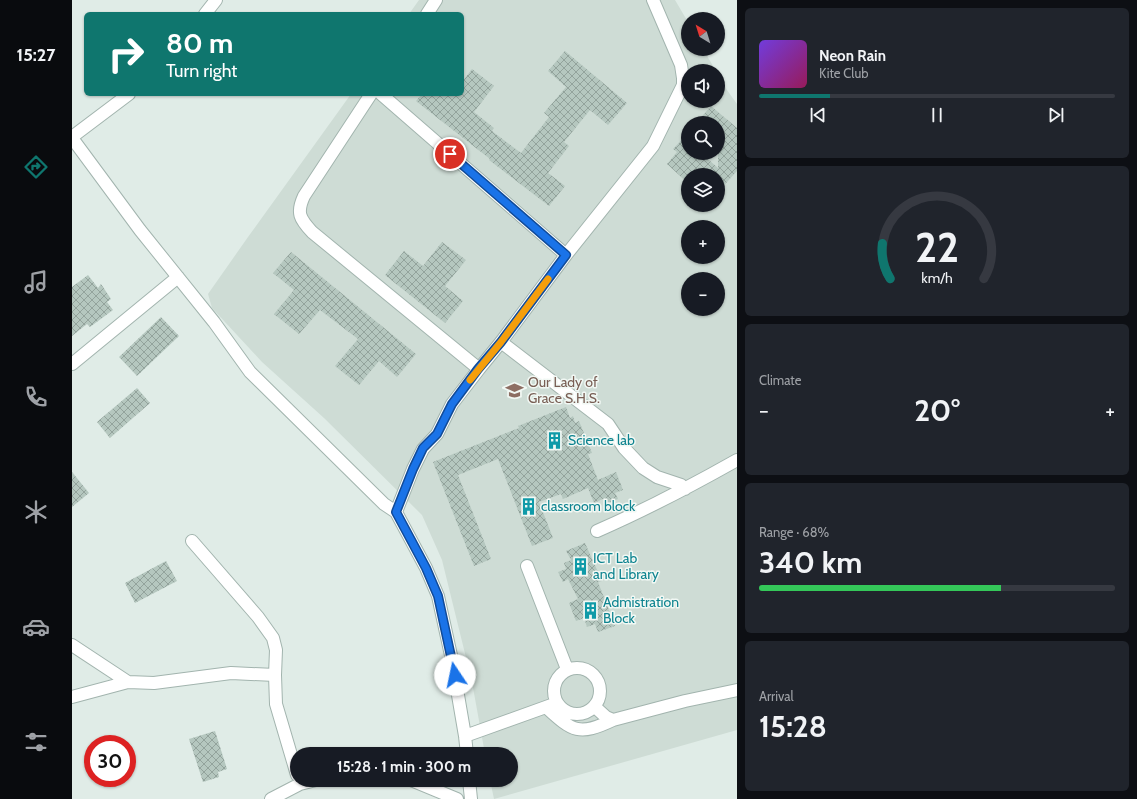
<!DOCTYPE html>
<html lang="en">
<head>
<meta charset="utf-8">
<style>
  :root { --surface:#171b24; --page:#20242c; --text:#f1f3f6; --muted:#9ea1a6; --line:#363941; --accent:#0f766e }
  body { margin:0; font-family:Cabin,sans-serif; background:var(--page); color:var(--text); height:100vh; display:flex; flex-direction:column; font-size:15px; white-space:nowrap }
  * { box-sizing:border-box; margin:0 }
  p { font-size:13px; color:var(--muted) }
  .icon { flex:none; width:22px; height:22px; fill:none; stroke:currentColor; stroke-width:2; stroke-linecap:round; stroke-linejoin:round }
  .map { position:relative; flex:1; overflow:hidden }
  .drawer { display:flex; flex-direction:column; gap:8px; padding:8px; background:#0d0f14; width:400px }
  .drawer>* { flex:none }
  .guide { position:absolute; left:12px; top:12px; width:380px; height:84px; border-radius:6px; box-shadow:0 1px 3px #0004; background:#0f766e; color:#fff; overflow:hidden }
  .needle { width:26px; rotate:322deg }
  .controls { position:absolute; left:609px; top:12px; display:grid; gap:8px }
  .controls a { display:grid; place-items:center; width:44px; height:44px; border-radius:50%; background:var(--surface); box-shadow:0 1px 3px #0004; font-size:20px }
  .speed { position:absolute; left:12px; top:735px; display:flex; gap:8px; font-size:20px; font-weight:700; text-align:center }
  .speed>* { display:grid; place-content:center; width:52px; height:52px; border-radius:50%; background:var(--surface); box-shadow:0 1px 3px #0004; line-height:1 }
  .speed .limit { border:6px solid #d22; background:#fff; color:#111 }
  .pin { position:absolute; display:grid; place-items:center; width:34px; height:34px; color:#fff; margin:-17px; border:2px solid #fff; border-radius:50%; box-shadow:0 1px 4px #0007 }
  .me { position:absolute; width:44px; margin:-22px; rotate:349deg; stroke-linejoin:round; filter:drop-shadow(0 0 3px #0008) }
  .turn { display:flex; align-items:center; gap:14px; height:84px; padding:0 16px; font-size:18px }
  .turn .icon { width:52px; height:52px; stroke-width:2.5 }
  .turn b { display:block; font-size:28px; line-height:34px }
  .big { font-size:30px; font-weight:700; line-height:1.1 }
  .drawer .widget { flex:1; display:flex; flex-direction:column; justify-content:center; gap:6px; min-width:0; padding:0 14px; border-radius:6px; background:var(--page) }
  .drawer .dial { align-items:center; gap:0 }
  .dial svg { height:104px; overflow:visible; fill:none; stroke:var(--line); stroke-width:7; stroke-linecap:round; text-anchor:middle }
  .dial text { fill:var(--text); stroke:none }
  .song { display:flex; align-items:center; gap:12px }
  .cover { width:48px; height:48px; border-radius:6px; background:linear-gradient(135deg,hsl(260 70% 55%),hsl(330 70% 35%)) }
  .played { height:4px; border-radius:2px; background:linear-gradient(90deg,var(--accent) 20%,var(--line) 20%) }
  .keys { display:flex; justify-content:space-around; direction:ltr }
  .heat { display:flex; justify-content:space-between; align-items:center; font-size:22px; direction:ltr }
  .charge { height:6px; border-radius:3px; background:linear-gradient(90deg,#34c759 68%,var(--line) 0) }
  .trip { position:absolute; left:218px; top:747px; width:228px; height:40px; border-radius:20px; background:var(--surface); box-shadow:0 1px 3px #0004; font-weight:700; line-height:40px; text-align:center }
  main { display:flex; flex:1; min-height:0 }
  .menu { display:flex; flex-direction:column; width:72px; justify-content:space-around; align-items:center; background:#090b0e; color:var(--muted) }
  .menu .icon { width:28px; height:28px }
  .menu .current { color:var(--accent) }
  .menu b { font-size:18px; color:var(--text) }
  .map>svg:first-child { display:block }
  .built { fill:#cedcd5; fill-rule:evenodd }
  .building { fill:url(#building-cross-hatch) }
  .lines { fill:none; stroke-linecap:round; stroke-linejoin:round }
  .minor-casing { stroke:#a2b4ae; stroke-width:14 }
  .minor { stroke:#fff; stroke-width:12 }
  .route-casing { stroke:#114b97; stroke-width:10 }
  .route { stroke:#1a73e8; stroke-width:7 }
  .slow { stroke:#f59e0b; stroke-width:7 }
  .labels { text-anchor:middle; dominant-baseline:central; stroke-width:3; stroke-linejoin:round; paint-order:stroke }
  .education-label { font-size:14px; fill:#785e54; stroke:#f1f8f4; text-anchor:start }
  .culture-label { font-size:14px; fill:#0d838f; stroke:#f1f8f4; text-anchor:start }
</style>
</head>
<body>
<main>
<nav class="menu">
<b>15:27</b>
<svg class="icon current" aria-label="directions" viewBox="0 0 24 24"><path d="M12 3l9 9-9 9-9-9zM9 14v-3h6M13 9l2 2-2 2"/></svg>
<svg class="icon" aria-label="music" viewBox="0 0 24 24"><path d="M9 18V5l10-2v13"/><circle cx="6" cy="18" r="3"/><circle cx="16" cy="16" r="3"/></svg>
<svg class="icon" aria-label="phone" viewBox="0 0 24 24"><path d="M5 4h4l2 5-3 2q2 4 5 5l2-3 5 2v4C11 20 4 13 5 4z"/></svg>
<svg class="icon" aria-label="climate" viewBox="0 0 24 24"><path d="M12 3v18M4 7l16 10M4 17L20 7"/></svg>
<svg class="icon" aria-label="car" viewBox="0 0 24 24"><path d="M5 17H2v-5l4-1 3-4h7l3 4 3 1v5h-3M9 17h6M6 11h13"/><circle cx="7" cy="17" r="2"/><circle cx="17" cy="17" r="2"/></svg>
<svg class="icon" aria-label="filters" viewBox="0 0 24 24"><path d="M4 7h16M4 17h16"/><circle cx="9" cy="7" r="2"/><circle cx="15" cy="17" r="2"/></svg>
</nav>
<div class="map">
<svg width="665" height="799" viewBox="0 0 665 799">
  <defs>
    <pattern id="building-cross-hatch" width="8" height="8" patternUnits="userSpaceOnUse"><rect width="8" height="8" fill="#b5c7bf"/><path d="M0 0l8 8M0 8l8-8" fill="none" stroke="#93a39c"/></pattern>
  </defs>
  <rect width="100%" height="100%" fill="#e0ece7"/>
  <path class="built" d="M 347,0 L 603,0 L 616,22 L 616,49 L 631,49 L 644,71 L 616,71 L 616,101 L 646,101 L 646,75 L 655,90 L 665,104 L 665,730 L 422,799 L 418,780 L 439,780 L 439,754 L 413,754 L 400,682 L 370,560 L 350,515 L 252,418 L 190,362 L 140,308 L 136,294 L 176,237 L 279,94 L 390,94 L 390,14 L 337,14 ZM 616,123 L 646,123 L 646,153 L 616,153 ZM 616,175 L 646,175 L 646,205 L 616,205 ZM 616,227 L 646,227 L 646,257 L 616,257 ZM 616,279 L 646,279 L 646,309 L 616,309 Z"/>
  <path class="building" d="M 493,51 L 555,103 L 536,125 L 518,110 L 492,142 L 497,146 L 476,173 L 493,186 L 477,206 L 417,160 L 418,159 L 344,101 L 350,94 L 390,94 L 390,82 L 400,69 L 422,86 L 402,112 L 422,128 L 420,131 L 449,153 L 477,117 L 472,113 L 494,87 L 476,71 Z
    M 639,106 L 665,128 L 665,171 L 646,192 L 646,175 L 616,175 L 616,183 L 595,164 L 605,152 L 601,149 L 616,133 L 616,153 L 629,153 L 646,168 L 646,123 L 624,123 Z
    M 370,242 L 394,260 L 373,286 L 391,301 L 373,323 L 313,275 L 332,251 L 351,266 Z
    M 219,252 L 344,354 L 325,377 L 307,361 L 287,385 L 263,366 L 286,339 L 248,310 L 227,334 L 202,314 L 222,290 L 201,273 Z
    M 16,275 L 26,288 L 29,284 L 39,299 L 35,302 L 41,310 L 18,327 L 15,324 L 0,336 L 0,287 Z
    M 89,317 L 107,336 L 65,376 L 47,357 Z
    M 65,388 L 78,403 L 38,438 L 25,422 Z
    M 494,407 L 498,418 L 501,416 L 503,423 L 507,421 L 520,453 L 516,454 L 526,480 L 544,472 L 551,490 L 543,493 L 546,499 L 535,503 L 533,498 L 522,503 L 516,488 L 491,499 L 489,494 L 467,502 L 481,538 L 460,546 L 426,459 L 386,475 L 419,559 L 402,566 L 361,462 L 447,428 L 446,426 Z
    M 0,472 L 17,493 L 0,507 Z
    M 513,543 L 530,581 L 526,582 L 543,626 L 526,632 L 523,624 L 515,627 L 512,618 L 504,621 L 497,603 L 506,599 L 496,579 L 491,582 L 486,572 L 494,569 L 492,563 L 499,560 L 494,551 Z
    M 94,561 L 105,581 L 63,603 L 53,583 Z
    M 143,731 L 155,769 L 146,772 L 147,777 L 131,782 L 117,739 Z"/>
  <g class="lines">
    <defs>
      <path id="minor" d="M 133,14 L 144,0
        M 355,14 L 364,0
        M 299,94 L 232,196 C 224,213 228,219 240,232 L 407,369
        M 309,94 L 494,255
        M 0,137 L 57,94
        M 0,138 L 68,230 L 142,322 L 178,372 L 312,504 L 324,512 L 354,568 L 366,596 L 380,660 L 393,736 L 395,754
        M 429,342 L 536,424 L 552,448 L 571,468 L 585,477 L 609,485 L 613,489
        M 0,364 L 106,277
        M 324,512 L 341,469 L 351,449 L 365,434 L 380,404 L 407,369 L 429,342 L 494,255 L 581,146 L 611,85 L 611,78 L 609,65 L 581,0
        M 525,531 C 573,510 619,486 665,460
        M 120,541 L 186,617 L 201,638 L 204,650 L 203,675 L 204,704 L 225,775
        M 455,566 L 495,669
        M 0,645 L 56,682 L 82,683 L 159,673 L 203,675
        M482 691a23 23 0 1 1 46 0a23 23 0 1 1-46 0Z
        M 0,697 L 56,682
        M 474,707 C 501,732 507,736 541,720
        M 523,707 L 534,717 L 541,720 L 613,701 L 665,690
        M 393,736 L 485,703
        M 339,780 L 385,799
        M 397,780 L 399,799
        M 199,799 L 228,784 L 244,780"/>
    </defs>
    <use href="#minor" class="minor-casing"/>
    <use href="#minor" class="minor"/>
  </g>
  <g class="lines">
    <defs>
      <path id="route" d="M 378,154 L 494,255 L 429,342 L 406,369 L 380,404 L 365,434 L 351,448 L 341,469 L 324,512 L 354,568 L 366,596 L 383,675"/>
    </defs>
    <use href="#route" class="route-casing"/>
    <use href="#route" class="route"/>
    <path class="slow" d="M 398,380 L 429,342 L 476,279"/>
  </g>
  <defs>
    <symbol id="school-bare" viewBox="-9 -9 18 18"><path d="M0-5L7-2L0 1L-7-2ZM-4 1L0 2.5L4 1V4Q0 6-4 4Z" fill="#8d6e63" stroke="#f1f8f4" stroke-width="2.5" paint-order="stroke"/></symbol>
    <symbol id="building-bare" viewBox="-9 -9 18 18"><path d="M-4-6H4V6H1V3H-1V6H-4ZM-2.5-4.3h1.7v1.8h-1.7ZM.8-4.3h1.7v1.8H.8ZM-2.5-1h1.7V.8h-1.7ZM.8-1h1.7V.8H.8Z" fill="#0f9aa8" stroke="#f1f8f4" stroke-width="2.5" paint-order="stroke"/></symbol>
  </defs>
  <g fill-rule="evenodd">
    <use href="#school-bare" x="430" y="378" width="25" height="25"/>
    <use href="#building-bare" x="470" y="428" width="25" height="25"/>
    <use href="#building-bare" x="444" y="494" width="25" height="25"/>
    <use href="#building-bare" x="496" y="554" width="25" height="25"/>
    <use href="#building-bare" x="506" y="598" width="25" height="25"/>
  </g>
  <g class="labels">
    <g class="education-label">
      <text x="456" y="382">Our Lady of<tspan x="456" dy="16">Grace S.H.S.</tspan></text>
    </g>
    <g class="culture-label">
      <text x="496" y="440">Science lab</text>
      <text x="469" y="506">classroom block</text>
      <text x="521" y="558">ICT Lab<tspan x="521" dy="16">and Library</tspan></text>
      <text x="531" y="602">Admistration<tspan x="531" dy="16">Block</tspan></text>
    </g>
  </g>
</svg>
<div class="controls">
<a><svg class="needle" viewBox="-14 -14 28 28"><path d="M0-13l5 13h-10z" fill="#e53935"/><path d="M0 13l5-13h-10z" fill="#9ea1a6"/></svg></a>
<a><svg class="icon" aria-label="sound" viewBox="0 0 24 24"><path d="M4 9h4l5-4v14l-5-4H4zM17 9q2 3 0 6"/></svg></a>
<a><svg class="icon" aria-label="search" viewBox="0 0 24 24"><circle cx="10" cy="10" r="6"/><path d="M15 15l6 6"/></svg></a>
<a><svg class="icon" aria-label="layers" viewBox="0 0 24 24"><path d="M12 4l9 5-9 5-9-5zM3 14l9 5 9-5"/></svg></a>
<a>+</a>
<a>−</a>
</div>
<div class="speed"><div class="limit">30</div></div>
<div class="pin" style="left:378px;top:154px;background:#d93025"><svg class="icon" aria-label="arrive" viewBox="0 0 24 24"><path d="M6 21V4h12l-3 4 3 4H6"/></svg></div>
<svg class="me" style="left:383px;top:675px" viewBox="-20 -20 40 40"><circle r="19" fill="#fff"/><path d="M0-13L10 11 0 6-10 11z" fill="#1a73e8"/></svg>
<div class="trip">15:28 · 1 min · 300 m</div>
<div class="guide">
<div class="turn"><svg class="icon" aria-label="right" viewBox="0 0 24 24"><path d="M7 20v-9h11M14 6l5 5-5 5"/></svg><div><b>80 m</b>Turn right</div></div>
</div>
</div>
<section class="drawer">
<div class="widget">
<div class="song"><i class="cover"></i><div><b>Neon Rain</b><p>Kite Club</p></div></div>
<div class="played"></div>
<div class="keys"><svg class="icon" aria-label="previous" viewBox="0 0 24 24"><path d="M18 5L8 12l10 7zM5 5v14"/></svg><svg class="icon" aria-label="pause" viewBox="0 0 24 24"><path d="M8 5v14M16 5v14"/></svg><svg class="icon" aria-label="next" viewBox="0 0 24 24"><path d="M6 5l10 7-10 7zM19 5v14"/></svg></div>
</div>
<div class="widget dial"><svg viewBox="0 0 100 80">
<path d="M14 69A42 42 0 1 1 86 69"/>
<path d="M14 69A42 42 0 0 1 8 42" stroke="#0f766e"/>
<text x="50" y="56" font-size="32" font-weight="700">22</text>
<text x="50" y="72" font-size="11">km/h</text>
</svg></div>
<div class="widget"><p>Climate</p>
<div class="heat"><a>−</a><b class="big">20°</b><a>+</a></div>
</div>
<div class="widget"><p>Range · 68%</p><b class="big">340 km</b><div class="charge"></div></div>
<div class="widget"><p>Arrival</p><b class="big">15:28</b></div>
</section>
</main>
</body>
</html>
